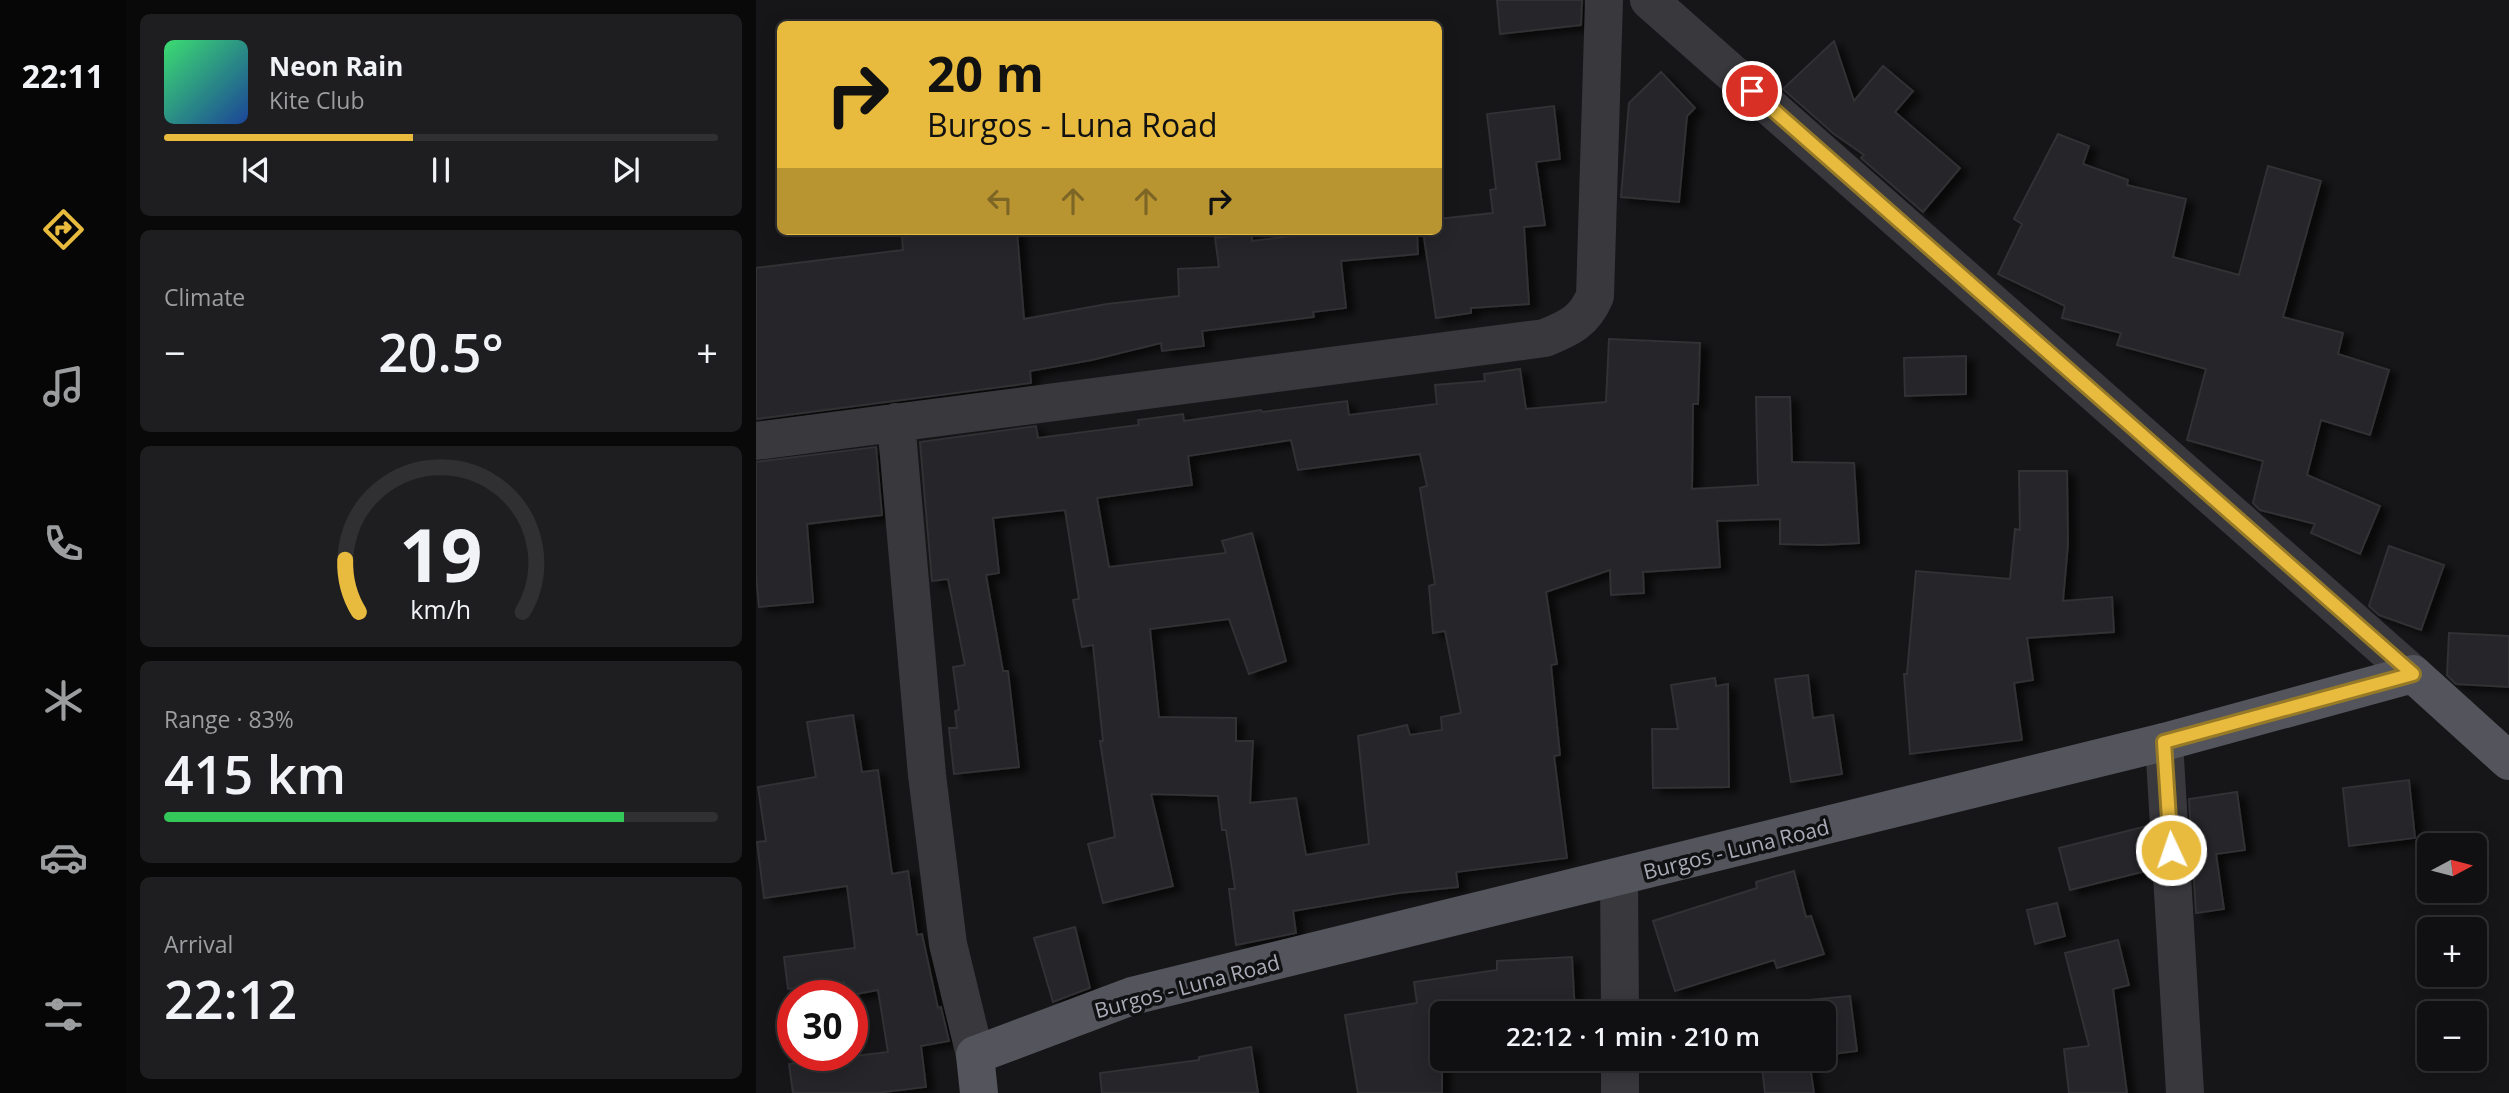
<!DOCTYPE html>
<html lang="en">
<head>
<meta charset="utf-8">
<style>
  :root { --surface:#101012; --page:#1e1e20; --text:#f1f3f6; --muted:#9c9d9f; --line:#303032; --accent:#e8bb3e }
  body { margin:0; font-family:"Open Sans",sans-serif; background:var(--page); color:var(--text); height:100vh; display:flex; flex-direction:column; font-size:26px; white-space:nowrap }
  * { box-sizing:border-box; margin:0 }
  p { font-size:23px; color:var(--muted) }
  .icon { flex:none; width:38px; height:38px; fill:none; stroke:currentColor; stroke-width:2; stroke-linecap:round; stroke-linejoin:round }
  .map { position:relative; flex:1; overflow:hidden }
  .side { display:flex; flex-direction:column; gap:14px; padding:14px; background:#09090a; width:630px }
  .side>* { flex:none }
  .guide { position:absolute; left:21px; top:21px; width:665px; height:214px; border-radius:10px; box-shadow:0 4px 18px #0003,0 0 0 2px var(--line); background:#e8bb3e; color:#111; overflow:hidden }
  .needle { width:46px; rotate:83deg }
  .tools { position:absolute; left:1661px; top:833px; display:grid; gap:14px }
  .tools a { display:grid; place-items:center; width:70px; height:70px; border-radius:10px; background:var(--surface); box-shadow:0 4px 18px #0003,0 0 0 2px var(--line); font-size:35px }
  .speed { position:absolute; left:21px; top:980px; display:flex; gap:14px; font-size:35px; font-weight:700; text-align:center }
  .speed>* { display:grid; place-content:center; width:91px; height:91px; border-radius:50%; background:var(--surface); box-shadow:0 4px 18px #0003,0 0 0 2px var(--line); line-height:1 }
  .speed .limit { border:10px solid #d22; background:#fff; color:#111 }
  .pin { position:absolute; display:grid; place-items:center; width:60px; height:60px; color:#fff; margin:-30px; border:4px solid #fff; border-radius:50%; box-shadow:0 2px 7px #0007 }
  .me { position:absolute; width:77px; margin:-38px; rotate:357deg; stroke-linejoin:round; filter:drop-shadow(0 0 5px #0008) }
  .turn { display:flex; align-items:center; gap:24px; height:147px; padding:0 35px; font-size:32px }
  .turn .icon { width:91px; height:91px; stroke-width:2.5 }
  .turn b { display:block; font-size:49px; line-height:60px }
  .lanes { display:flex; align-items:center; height:66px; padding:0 35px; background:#0003; justify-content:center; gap:35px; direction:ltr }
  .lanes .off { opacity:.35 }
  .big { font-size:52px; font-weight:600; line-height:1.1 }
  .side .tile { flex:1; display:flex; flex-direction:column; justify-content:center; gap:10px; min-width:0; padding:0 24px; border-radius:10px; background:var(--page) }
  .side .dial { align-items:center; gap:0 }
  .dial svg { height:182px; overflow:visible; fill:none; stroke:var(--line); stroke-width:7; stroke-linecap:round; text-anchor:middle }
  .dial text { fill:var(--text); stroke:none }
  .song { display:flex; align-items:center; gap:21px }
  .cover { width:84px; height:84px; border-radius:10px; background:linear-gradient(135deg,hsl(140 70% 55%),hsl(220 70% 35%)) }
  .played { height:7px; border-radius:4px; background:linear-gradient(90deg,var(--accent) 45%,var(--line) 45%) }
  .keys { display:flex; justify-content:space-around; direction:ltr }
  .heat { display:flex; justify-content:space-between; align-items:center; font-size:38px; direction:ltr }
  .charge { height:10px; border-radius:5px; background:linear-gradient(90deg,#34c759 83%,var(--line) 0) }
  .trip { position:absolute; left:674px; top:1001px; width:406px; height:70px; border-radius:10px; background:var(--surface); box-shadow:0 4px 18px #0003,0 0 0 2px var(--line); font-weight:600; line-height:70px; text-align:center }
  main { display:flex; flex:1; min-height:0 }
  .dock { display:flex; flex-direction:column; width:126px; justify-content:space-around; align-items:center; background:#060607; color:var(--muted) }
  .dock .icon { width:49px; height:49px }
  .dock .on { color:var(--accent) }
  .dock b { font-size:32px; color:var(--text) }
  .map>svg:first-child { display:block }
  .building { fill:#272629; stroke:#313034; stroke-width:2; fill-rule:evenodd; filter:url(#shadow) }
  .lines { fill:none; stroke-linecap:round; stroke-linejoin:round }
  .minor { stroke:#38383d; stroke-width:38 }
  .major { stroke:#54555c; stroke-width:38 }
  .route-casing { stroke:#977a28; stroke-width:18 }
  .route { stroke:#e8bb3e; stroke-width:12 }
  .labels { text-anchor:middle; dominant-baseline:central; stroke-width:7; stroke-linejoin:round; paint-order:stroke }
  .street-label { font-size:21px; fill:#a9acb7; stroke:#111113 }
</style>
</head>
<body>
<main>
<nav class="dock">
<b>22:11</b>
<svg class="icon on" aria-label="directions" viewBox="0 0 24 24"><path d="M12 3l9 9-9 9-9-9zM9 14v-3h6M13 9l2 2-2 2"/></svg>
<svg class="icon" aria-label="music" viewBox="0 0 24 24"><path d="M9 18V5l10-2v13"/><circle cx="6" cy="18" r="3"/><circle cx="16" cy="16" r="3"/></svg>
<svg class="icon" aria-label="phone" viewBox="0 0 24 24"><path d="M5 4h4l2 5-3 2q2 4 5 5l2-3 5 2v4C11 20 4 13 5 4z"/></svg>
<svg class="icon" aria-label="climate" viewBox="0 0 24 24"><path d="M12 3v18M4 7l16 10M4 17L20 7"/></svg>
<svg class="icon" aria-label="car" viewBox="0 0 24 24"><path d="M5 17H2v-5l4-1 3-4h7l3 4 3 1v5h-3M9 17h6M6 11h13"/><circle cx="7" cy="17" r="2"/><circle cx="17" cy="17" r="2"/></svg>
<svg class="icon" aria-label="filters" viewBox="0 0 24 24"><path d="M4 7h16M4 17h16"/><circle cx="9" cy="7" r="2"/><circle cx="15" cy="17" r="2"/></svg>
</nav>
<section class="side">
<div class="tile">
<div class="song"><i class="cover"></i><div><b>Neon Rain</b><p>Kite Club</p></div></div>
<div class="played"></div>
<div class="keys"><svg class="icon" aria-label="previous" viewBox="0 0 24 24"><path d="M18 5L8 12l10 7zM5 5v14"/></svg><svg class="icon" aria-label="pause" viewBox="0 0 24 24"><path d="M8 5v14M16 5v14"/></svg><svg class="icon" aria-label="next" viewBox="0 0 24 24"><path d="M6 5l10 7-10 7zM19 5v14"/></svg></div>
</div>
<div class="tile"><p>Climate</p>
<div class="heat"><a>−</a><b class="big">20.5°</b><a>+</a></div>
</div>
<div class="tile dial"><svg viewBox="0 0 100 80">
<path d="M14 69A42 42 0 1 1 86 69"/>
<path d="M14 69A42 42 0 0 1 8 46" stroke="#e8bb3e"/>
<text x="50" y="56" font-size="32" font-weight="700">19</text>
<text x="50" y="72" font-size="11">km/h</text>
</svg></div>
<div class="tile"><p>Range · 83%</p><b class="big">415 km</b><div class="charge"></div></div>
<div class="tile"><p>Arrival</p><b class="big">22:12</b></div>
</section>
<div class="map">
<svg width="1753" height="1093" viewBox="0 0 1753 1093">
  <defs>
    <filter id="shadow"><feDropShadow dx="8" dy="4.5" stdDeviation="3.5" flood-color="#0009"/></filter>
  </defs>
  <rect width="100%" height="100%" fill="#161618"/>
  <path class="building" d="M 741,0 L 826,0 L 825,25 L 744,34 Z
    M 1078,41 L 1098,101 L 1127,66 L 1157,91 L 1139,112 L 1204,168 L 1167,212 L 1105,158 L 1108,155 L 1078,134 L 1027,89 Z
    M 905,72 L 939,108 L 931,116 L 923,202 L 865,197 L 873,103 Z
    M 798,106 L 804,159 L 780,162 L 789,225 L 768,227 L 773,304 L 715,308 L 715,313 L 680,318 L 667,231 L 682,231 L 682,219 L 737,213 L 734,190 L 740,189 L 731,114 Z
    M 1302,134 L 1333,146 L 1327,164 L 1372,180 L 1371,185 L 1430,199 L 1417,257 L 1483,275 L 1512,166 L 1565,181 L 1527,317 L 1587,333 L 1582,354 L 1633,370 L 1614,435 L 1565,420 L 1551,475 L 1624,506 L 1604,554 L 1555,533 L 1559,524 L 1504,510 L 1497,503 L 1507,461 L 1431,440 L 1450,369 L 1361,345 L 1365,333 L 1306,318 L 1309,306 L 1242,274 L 1266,224 L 1258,219 Z
    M 196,231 L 261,231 L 268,319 L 351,304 L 423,296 L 422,269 L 463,267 L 459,238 L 496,234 L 496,241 L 576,231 L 661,231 L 662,254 L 585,261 L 590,308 L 557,312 L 558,317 L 446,331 L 448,346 L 406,351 L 405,343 L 336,360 L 274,371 L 275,383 L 0,419 L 0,268 L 147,250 L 146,237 Z
    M 853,339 L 944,343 L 942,404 L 937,404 L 936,489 L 1002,485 L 1000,397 L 1034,397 L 1036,462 L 1098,463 L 1103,543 L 1066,545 L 1024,544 L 1024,519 L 961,521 L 964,567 L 887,572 L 888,593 L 855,595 L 854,570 L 790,592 L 801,664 L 795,665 L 804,755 L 798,756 L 811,858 L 700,872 L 702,887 L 643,893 L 537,911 L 540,933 L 480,945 L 473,889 L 479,889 L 470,830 L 466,830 L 462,796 L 395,794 L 417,886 L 347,903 L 332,844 L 359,837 L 344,741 L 347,741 L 337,645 L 326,647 L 317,600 L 323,599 L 309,510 L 237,518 L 243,573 L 230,575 L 247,671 L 252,671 L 263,767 L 198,774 L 193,728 L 201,728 L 199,711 L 203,710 L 197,667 L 209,665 L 192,579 L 176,581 L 164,442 L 280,426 L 282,438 L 383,425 L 382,420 L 427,414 L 428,421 L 505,410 L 506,412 L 591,401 L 593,415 L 681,404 L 679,385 L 729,381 L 728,374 L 764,369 L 770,409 L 850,402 ZM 535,440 L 542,470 L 664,454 L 671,486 L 664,488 L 679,584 L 673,586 L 677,633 L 689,631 L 705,713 L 685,717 L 686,730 L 654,735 L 651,725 L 602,736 L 613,844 L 550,855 L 540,798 L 494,803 L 497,741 L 480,741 L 480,718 L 403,717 L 394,629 L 473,619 L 493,674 L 530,661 L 496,533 L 466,541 L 470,553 L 353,567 L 341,498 L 436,485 L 432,456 Z
    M 1210,356 L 1210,394 L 1149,396 L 1148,358 Z
    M 120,447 L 126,515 L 51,524 L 57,602 L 3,607 L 0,576 L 0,462 Z
    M 1263,471 L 1311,471 L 1312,544 L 1307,601 L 1356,597 L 1358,632 L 1271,638 L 1277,680 L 1258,683 L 1266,740 L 1154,754 L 1148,674 L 1151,674 L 1160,571 L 1254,579 L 1259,529 L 1264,530 Z
    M 1633,546 L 1688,565 L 1665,630 L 1623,615 L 1613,606 Z
    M 1693,633 L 1753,636 L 1753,687 L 1700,684 L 1691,675 Z
    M 1052,675 L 1057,718 L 1077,715 L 1086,774 L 1035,782 L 1019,679 Z
    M 959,678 L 960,686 L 972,684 L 973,787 L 897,788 L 896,729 L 922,729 L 915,685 Z
    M 97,715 L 106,772 L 122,770 L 136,874 L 152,871 L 161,935 L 166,934 L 182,1008 L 185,1007 L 193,1041 L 165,1046 L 170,1087 L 120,1093 L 37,1093 L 33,1064 L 132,1052 L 122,990 L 90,996 L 88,982 L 32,989 L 28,957 L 99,948 L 91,886 L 8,898 L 1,842 L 10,841 L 2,787 L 60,777 L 51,722 Z
    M 1653,780 L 1659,838 L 1593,846 L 1587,788 Z
    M 1481,792 L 1489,850 L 1460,854 L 1468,909 L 1440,913 L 1433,799 Z
    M 1391,826 L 1394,870 L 1314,890 L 1303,848 Z
    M 1038,871 L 1050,917 L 1055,916 L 1068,954 L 1021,968 L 1018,960 L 919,991 L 897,921 L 1001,888 L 1000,882 Z
    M 1301,903 L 1309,936 L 1279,944 L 1271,910 Z
    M 319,927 L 334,988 L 297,1002 L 278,938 Z
    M 1362,940 L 1373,985 L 1357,989 L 1371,1093 L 1313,1093 L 1308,1049 L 1333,1046 L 1309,953 Z
    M 816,957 L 819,1013 L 686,1013 L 686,1093 L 602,1093 L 589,1015 L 661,1003 L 658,982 L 741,970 L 741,961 Z
    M 1094,996 L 1101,1051 L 1068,1055 L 1068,1013 L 1056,1013 L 1051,1000 Z
    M 495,1047 L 502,1093 L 346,1093 L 344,1073 L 443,1060 L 443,1057 Z
    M 1005,1059 L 1053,1059 L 1058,1093 L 1009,1093 Z"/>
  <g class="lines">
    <path class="minor" d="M 893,0 L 1657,674
      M 140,422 L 171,775 L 192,944 L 219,1055
      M 0,441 L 789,338 C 813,328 828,322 839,296 L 848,0
      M 1408,742 L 1429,1093
      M 863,878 L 864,1013
      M 864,1059 L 864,1093"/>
    <path class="major" d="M 223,1093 L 219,1055 L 376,996 L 1408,742 L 1657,674 L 1753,761"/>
  </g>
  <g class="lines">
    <defs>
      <path id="route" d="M 996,91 L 1657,674 L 1408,742 L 1415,850"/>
    </defs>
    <use href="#route" class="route-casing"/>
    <use href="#route" class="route"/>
  </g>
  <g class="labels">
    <g class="street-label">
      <text transform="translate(980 849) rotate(-14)">Burgos - Luna Road</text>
      <text transform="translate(431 986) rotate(-15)">Burgos - Luna Road</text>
    </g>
  </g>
</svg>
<div class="tools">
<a><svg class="needle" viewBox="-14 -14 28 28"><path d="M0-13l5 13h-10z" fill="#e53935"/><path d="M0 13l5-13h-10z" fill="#9c9d9f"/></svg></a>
<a>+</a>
<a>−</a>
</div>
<div class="speed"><div class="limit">30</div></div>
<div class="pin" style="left:996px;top:91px;background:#d93025"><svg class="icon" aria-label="arrive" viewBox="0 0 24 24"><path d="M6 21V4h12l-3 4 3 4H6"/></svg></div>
<svg class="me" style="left:1415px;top:850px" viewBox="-20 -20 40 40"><circle r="17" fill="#e8bb3e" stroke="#fff" stroke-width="3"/><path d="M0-11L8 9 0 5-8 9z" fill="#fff"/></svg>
<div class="trip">22:12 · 1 min · 210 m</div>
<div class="guide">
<div class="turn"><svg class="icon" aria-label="right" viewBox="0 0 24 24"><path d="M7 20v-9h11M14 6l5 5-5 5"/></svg><div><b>20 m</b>Burgos - Luna Road</div></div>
<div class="lanes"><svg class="icon off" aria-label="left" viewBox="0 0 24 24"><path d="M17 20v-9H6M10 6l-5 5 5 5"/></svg><svg class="icon off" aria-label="ahead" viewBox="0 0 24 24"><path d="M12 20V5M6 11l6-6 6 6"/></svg><svg class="icon off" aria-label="ahead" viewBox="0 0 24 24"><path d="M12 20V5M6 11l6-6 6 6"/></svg><svg class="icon" aria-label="right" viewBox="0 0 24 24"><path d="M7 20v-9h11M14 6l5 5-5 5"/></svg></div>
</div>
</div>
</main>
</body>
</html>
